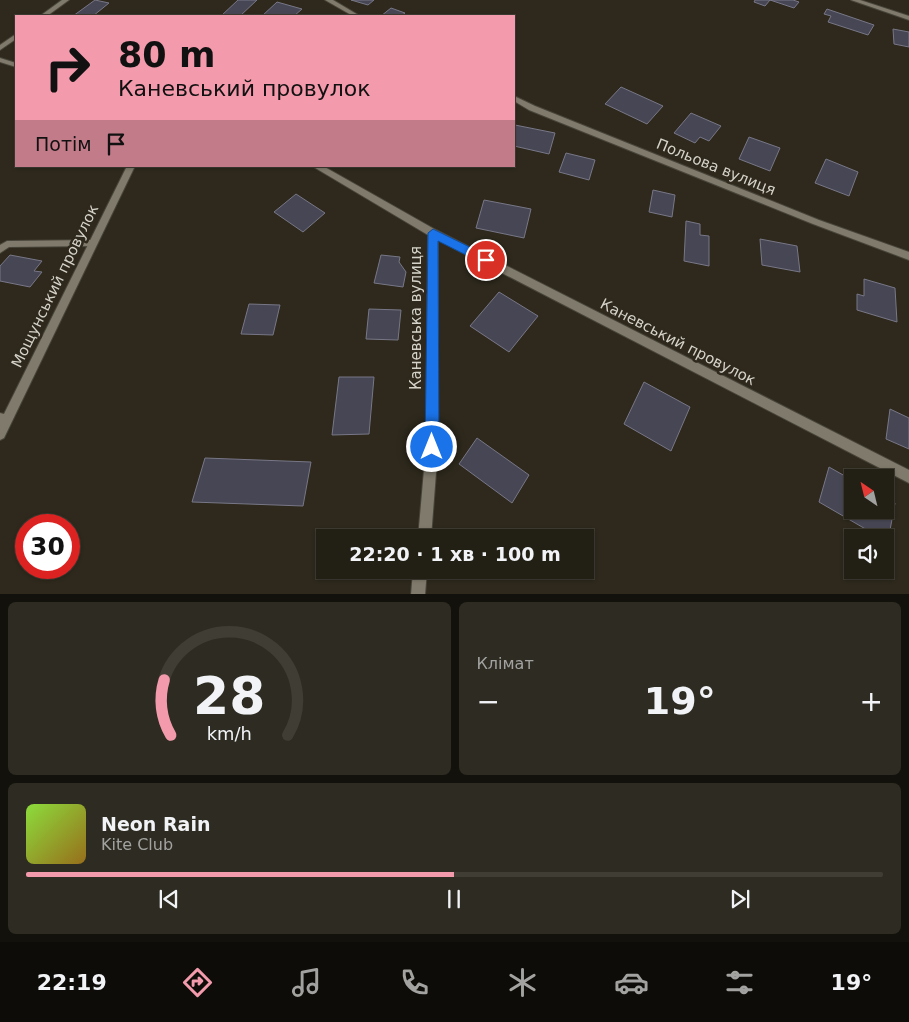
<!DOCTYPE html>
<html lang="uk">
<head>
<meta charset="utf-8">
<style>
  :root { --surface:#221f15; --page:#2e2c22; --text:#f1f3f6; --muted:#a2a2a0; --line:#3f3d34; --accent:#f39aac }
  body { margin:0; font-family:"DejaVu Sans",sans-serif; background:var(--page); color:var(--text); height:100vh; display:flex; flex-direction:column; font-size:19px; white-space:nowrap }
  * { box-sizing:border-box; margin:0 }
  p { font-size:16px; color:var(--muted) }
  .icon { flex:none; width:28px; height:28px; fill:none; stroke:currentColor; stroke-width:2; stroke-linecap:round; stroke-linejoin:round }
  .map { position:relative; height:594px; overflow:hidden }
  .details { display:flex; flex-direction:column; gap:8px; padding:8px; background:#13110c; flex:1 }
  .details>* { flex:none }
  .banner { position:absolute; left:15px; top:15px; width:500px; height:152px; border-radius:0px; box-shadow:0 1px 4px #0004,0 0 0 1px var(--line); background:#f39aac; color:#111; overflow:hidden }
  .needle { width:32px; rotate:325deg }
  .fabs { position:absolute; left:844px; top:469px; display:grid; gap:10px }
  .fabs a { display:grid; place-items:center; width:50px; height:50px; border-radius:0px; background:var(--surface); box-shadow:0 1px 4px #0004,0 0 0 1px var(--line); font-size:25px }
  .speed { position:absolute; left:15px; top:514px; display:flex; gap:10px; font-size:25px; font-weight:700; text-align:center }
  .speed>* { display:grid; place-content:center; width:65px; height:65px; border-radius:50%; background:var(--surface); box-shadow:0 1px 4px #0004,0 0 0 1px var(--line); line-height:1 }
  .speed .limit { border:8px solid #d22; background:#fff; color:#111 }
  .pin { position:absolute; display:grid; place-items:center; width:42px; height:42px; color:#fff; margin:-21px; border:2px solid #fff; border-radius:50%; box-shadow:0 1px 5px #0007 }
  .me { position:absolute; width:55px; margin:-28px; rotate:0deg; stroke-linejoin:round; filter:drop-shadow(0 0 4px #0008) }
  .turn { display:flex; align-items:center; gap:18px; height:105px; padding:0 20px; font-size:22px }
  .turn .icon { width:65px; height:65px; stroke-width:2.5 }
  .turn b { display:block; font-size:35px; line-height:42px }
  .then { display:flex; align-items:center; height:48px; padding:0 20px; background:#0003; gap:10px; font-size:19px }
  .big { font-size:38px; font-weight:700; line-height:1.1 }
  .details .widget { flex:1; display:flex; flex-direction:column; justify-content:center; gap:8px; min-width:0; padding:0 18px; border-radius:8px; background:var(--page) }
  .details .dial { align-items:center; gap:0 }
  .dial svg { height:130px; overflow:visible; fill:none; stroke:var(--line); stroke-width:7; stroke-linecap:round; text-anchor:middle }
  .dial text { fill:var(--text); stroke:none }
  .song { display:flex; align-items:center; gap:15px }
  .cover { width:60px; height:60px; border-radius:8px; background:linear-gradient(135deg,hsl(90 70% 55%),hsl(40 70% 35%)) }
  .played { height:5px; border-radius:2px; background:linear-gradient(90deg,var(--accent) 50%,var(--line) 50%) }
  .keys { display:flex; justify-content:space-around; direction:ltr }
  .heat { display:flex; justify-content:space-between; align-items:center; font-size:28px; direction:ltr }
  .details .tiles { flex:1; display:grid; gap:8px; grid-template-columns:1fr 1fr }
  .widget:last-child { grid-column:span 2 }
  .trip { position:absolute; left:316px; top:529px; width:278px; height:50px; border-radius:0px; background:var(--surface); box-shadow:0 1px 4px #0004,0 0 0 1px var(--line); font-weight:700; line-height:50px; text-align:center }
  .tab-bar { display:flex; height:80px; justify-content:space-around; align-items:center; background:#0e0c08; color:var(--muted) }
  .tab-bar .icon { width:35px; height:35px }
  .tab-bar .current { color:var(--accent) }
  .tab-bar b { font-size:22px; color:var(--text) }
  .map>svg:first-child { display:block }
  .building { fill:#474654; stroke:#787787 }
  .lines { fill:none; stroke-linecap:round; stroke-linejoin:round }
  .lane-casing { stroke:#484439; stroke-width:2 }
  .street-casing { stroke:#484439; stroke-width:2 }
  .lane { fill:#7f7a6b; fill-rule:evenodd }
  .street { fill:#7f7a6b; fill-rule:evenodd }
  .route { fill:#1a73e8; stroke:#114b97 }
  .labels { text-anchor:middle; dominant-baseline:central; stroke-width:5; stroke-linejoin:round; paint-order:stroke }
  .street-label { font-size:15px; fill:#d5d2ca; stroke:#2e291c }
</style>
</head>
<body>
<div class="map">
<svg width="909" height="595" viewBox="0 0 909 595">
  <rect width="100%" height="100%" fill="#2e291c"/>
  <path class="building" d="M 95,0 L 109,3 L 93,16 L 73,16 Z
    M 238,0 L 257,0 L 240,16 L 221,16 Z
    M 351,0 L 374,0 L 368,5 Z
    M 755,0 L 793,0 L 799,2 L 794,8 L 770,0 L 765,6 L 754,2 Z
    M 277,2 L 302,9 L 294,16 L 262,16 Z
    M 391,8 L 405,13 L 401,16 L 381,16 Z
    M 827,9 L 874,25 L 868,35 L 828,22 L 831,16 L 824,14 Z
    M 893,29 L 909,32 L 909,47 L 894,44 Z
    M 621,87 L 663,106 L 647,124 L 605,104 Z
    M 691,113 L 721,126 L 709,141 L 700,137 L 695,143 L 674,133 Z
    M 515,125 L 555,133 L 549,154 L 514,146 Z
    M 749,137 L 780,148 L 770,171 L 739,159 Z
    M 566,153 L 595,160 L 589,180 L 559,172 Z
    M 826,159 L 858,172 L 849,196 L 815,183 Z
    M 653,190 L 675,195 L 672,217 L 649,212 Z
    M 296,194 L 325,213 L 303,232 L 274,212 Z
    M 484,200 L 531,209 L 524,238 L 476,228 Z
    M 686,221 L 700,224 L 700,235 L 709,236 L 709,266 L 684,261 Z
    M 760,239 L 797,246 L 800,272 L 762,265 Z
    M 10,255 L 42,261 L 34,271 L 42,272 L 30,287 L 0,281 L 0,266 Z
    M 381,255 L 400,257 L 399,262 L 406,272 L 403,287 L 374,283 Z
    M 864,279 L 895,288 L 897,322 L 857,310 L 857,294 L 864,296 Z
    M 499,292 L 538,316 L 509,352 L 470,326 Z
    M 249,304 L 280,305 L 273,335 L 241,334 Z
    M 369,309 L 401,310 L 398,340 L 366,339 Z
    M 339,377 L 374,377 L 369,434 L 332,435 Z
    M 644,382 L 690,407 L 671,451 L 624,424 Z
    M 890,409 L 909,418 L 909,449 L 886,439 Z
    M 477,438 L 529,475 L 512,503 L 459,464 Z
    M 205,458 L 311,462 L 303,506 L 192,502 Z
    M 829,467 L 852,480 L 852,510 L 885,510 L 885,498 L 895,503 L 888,541 L 885,538 L 881,538 L 819,502 Z"/>
  <g class="lines">
    <defs>
      <path id="lane" d="M 92,240 L 96,243 L 92,246 L 9,247 L 0,253 L 0,245 L 7,241 Z"/>
      <path id="street" d="M 62,0 L 69,0 L 47,16 L 40,16 Z
        M 325,0 L 333,0 L 360,16 L 353,16 Z
        M 851,0 L 860,0 L 909,16 L 909,20 Z
        M 16,34 L 16,39 L 0,50 L 0,45 Z
        M 0,58 L 16,63 L 16,67 L 0,62 Z
        M 514,96 L 535,106 L 819,220 L 909,252 L 909,260 L 813,224 L 529,110 L 514,101 Z
        M 127,166 L 135,166 L 4,438 L 0,440 L 0,413 L 4,414 Z
        M 312,166 L 323,166 L 436,230 L 909,470 L 909,483 L 438,240 L 438,447 L 431,538 L 418,538 L 426,447 L 428,235 Z
        M 413,570 L 427,570 L 425,595 L 411,595 Z"/>
    </defs>
    <use href="#lane" class="lane-casing"/>
    <use href="#street" class="street-casing"/>
    <use href="#lane" class="lane"/>
    <use href="#street" class="street"/>
  </g>
  <path class="route" d="M 433,229 L 490,257 L 491,260 L 486,265 L 438,241 L 439,447 L 437,452 L 432,454 L 427,452 L 425,447 L 428,233 Z"/>
  <g class="labels">
    <g class="street-label">
      <text transform="translate(716 167) rotate(22)">Польова вулиця</text>
      <text transform="translate(55 286) rotate(-64)">Мощунський провулок</text>
      <text transform="translate(416 318) rotate(-90)">Каневська вулиця</text>
      <text transform="translate(678 342) rotate(27)">Каневський провулок</text>
    </g>
  </g>
</svg>
<div class="fabs">
<a><svg class="needle" viewBox="-14 -14 28 28"><path d="M0-13l5 13h-10z" fill="#e53935"/><path d="M0 13l5-13h-10z" fill="#a2a2a0"/></svg></a>
<a><svg class="icon" aria-label="sound" viewBox="0 0 24 24"><path d="M4 9h4l5-4v14l-5-4H4zM17 9q2 3 0 6"/></svg></a>
</div>
<div class="speed"><div class="limit">30</div></div>
<div class="pin" style="left:486px;top:260px;background:#d93025"><svg class="icon" aria-label="arrive" viewBox="0 0 24 24"><path d="M6 21V4h12l-3 4 3 4H6"/></svg></div>
<svg class="me" style="left:432px;top:447px" viewBox="-20 -20 40 40"><circle r="17" fill="#1a73e8" stroke="#fff" stroke-width="3"/><path d="M0-11L8 9 0 5-8 9z" fill="#fff"/></svg>
<div class="trip">22:20 · 1 хв · 100 m</div>
<div class="banner">
<div class="turn"><svg class="icon" aria-label="right" viewBox="0 0 24 24"><path d="M7 20v-9h11M14 6l5 5-5 5"/></svg><div><b>80 m</b>Каневський провулок</div></div>
<div class="then">Потім<svg class="icon" aria-label="arrive" viewBox="0 0 24 24"><path d="M6 21V4h12l-3 4 3 4H6"/></svg></div>
</div>
</div>
<section class="details">
<div class="tiles">
<div class="widget dial"><svg viewBox="0 0 100 80">
<path d="M14 69A42 42 0 1 1 86 69"/>
<path d="M14 69A42 42 0 0 1 10 35" stroke="#f39aac"/>
<text x="50" y="56" font-size="32" font-weight="700">28</text>
<text x="50" y="72" font-size="11">km/h</text>
</svg></div>
<div class="widget"><p>Клімат</p>
<div class="heat"><a>−</a><b class="big">19°</b><a>+</a></div>
</div>
<div class="widget">
<div class="song"><i class="cover"></i><div><b>Neon Rain</b><p>Kite Club</p></div></div>
<div class="played"></div>
<div class="keys"><svg class="icon" aria-label="previous" viewBox="0 0 24 24"><path d="M18 5L8 12l10 7zM5 5v14"/></svg><svg class="icon" aria-label="pause" viewBox="0 0 24 24"><path d="M8 5v14M16 5v14"/></svg><svg class="icon" aria-label="next" viewBox="0 0 24 24"><path d="M6 5l10 7-10 7zM19 5v14"/></svg></div>
</div>
</div>
</section>
<nav class="tab-bar">
<b>22:19</b>
<svg class="icon current" aria-label="directions" viewBox="0 0 24 24"><path d="M12 3l9 9-9 9-9-9zM9 14v-3h6M13 9l2 2-2 2"/></svg>
<svg class="icon" aria-label="music" viewBox="0 0 24 24"><path d="M9 18V5l10-2v13"/><circle cx="6" cy="18" r="3"/><circle cx="16" cy="16" r="3"/></svg>
<svg class="icon" aria-label="phone" viewBox="0 0 24 24"><path d="M5 4h4l2 5-3 2q2 4 5 5l2-3 5 2v4C11 20 4 13 5 4z"/></svg>
<svg class="icon" aria-label="climate" viewBox="0 0 24 24"><path d="M12 3v18M4 7l16 10M4 17L20 7"/></svg>
<svg class="icon" aria-label="car" viewBox="0 0 24 24"><path d="M5 17H2v-5l4-1 3-4h7l3 4 3 1v5h-3M9 17h6M6 11h13"/><circle cx="7" cy="17" r="2"/><circle cx="17" cy="17" r="2"/></svg>
<svg class="icon" aria-label="filters" viewBox="0 0 24 24"><path d="M4 7h16M4 17h16"/><circle cx="9" cy="7" r="2"/><circle cx="15" cy="17" r="2"/></svg>
<b>19°</b>
</nav>
</body>
</html>
